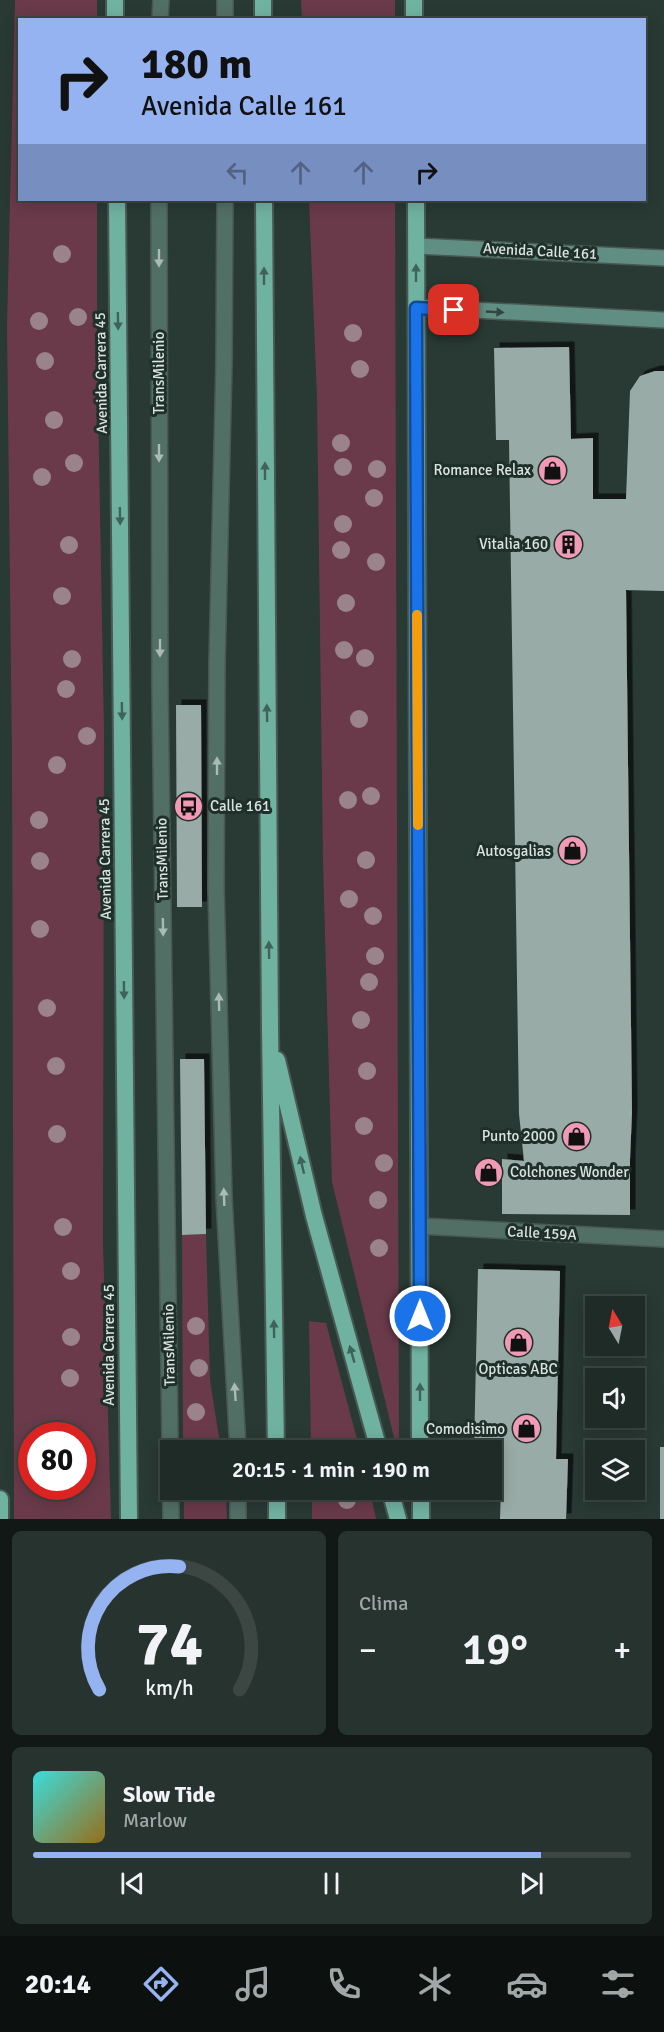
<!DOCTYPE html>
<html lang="es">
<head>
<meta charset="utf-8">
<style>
  :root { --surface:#1f2b27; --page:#27332f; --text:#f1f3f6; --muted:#a1a7a7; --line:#3c4744; --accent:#95b2f1 }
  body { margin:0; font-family:Signika,sans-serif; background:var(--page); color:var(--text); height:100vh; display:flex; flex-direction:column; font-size:22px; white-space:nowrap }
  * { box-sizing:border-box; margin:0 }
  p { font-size:20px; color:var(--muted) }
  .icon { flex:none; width:33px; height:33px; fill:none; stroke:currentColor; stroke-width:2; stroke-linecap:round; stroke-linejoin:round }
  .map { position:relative; height:1519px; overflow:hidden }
  .drawer { display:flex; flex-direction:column; gap:12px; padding:12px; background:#111815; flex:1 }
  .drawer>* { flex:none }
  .top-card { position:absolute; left:18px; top:18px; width:628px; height:183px; border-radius:0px; box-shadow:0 3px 15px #0003,0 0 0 2px var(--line); background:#95b2f1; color:#111; overflow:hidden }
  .needle { width:39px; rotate:350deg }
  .controls { position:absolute; left:585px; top:1296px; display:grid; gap:12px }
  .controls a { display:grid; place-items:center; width:60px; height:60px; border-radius:0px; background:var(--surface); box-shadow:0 3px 15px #0003,0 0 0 2px var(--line); font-size:30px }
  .speed { position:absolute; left:18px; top:1422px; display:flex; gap:12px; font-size:30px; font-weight:700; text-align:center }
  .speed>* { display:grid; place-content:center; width:78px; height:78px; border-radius:50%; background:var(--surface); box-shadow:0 3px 15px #0003,0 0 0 2px var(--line); line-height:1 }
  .speed .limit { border:9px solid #d22; background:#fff; color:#111 }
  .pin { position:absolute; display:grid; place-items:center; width:51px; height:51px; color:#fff; margin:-26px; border-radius:12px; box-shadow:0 3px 9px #0006 }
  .me { position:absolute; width:66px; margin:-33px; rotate:0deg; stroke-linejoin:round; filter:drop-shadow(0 0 4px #0008) }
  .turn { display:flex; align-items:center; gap:21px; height:126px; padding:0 24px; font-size:27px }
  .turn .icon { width:78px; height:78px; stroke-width:2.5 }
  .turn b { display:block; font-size:42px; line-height:51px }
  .lanes { display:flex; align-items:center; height:57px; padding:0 24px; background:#0003; justify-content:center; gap:30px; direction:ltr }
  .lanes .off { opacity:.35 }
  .big { font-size:45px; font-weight:600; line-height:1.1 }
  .drawer .tile { flex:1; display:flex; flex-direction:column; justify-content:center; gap:9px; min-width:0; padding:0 21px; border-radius:9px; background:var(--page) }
  .drawer .dial { align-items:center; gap:0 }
  .dial svg { height:156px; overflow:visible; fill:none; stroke:var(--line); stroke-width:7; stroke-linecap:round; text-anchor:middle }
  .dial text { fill:var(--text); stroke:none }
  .song { display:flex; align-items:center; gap:18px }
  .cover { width:72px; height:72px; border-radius:9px; background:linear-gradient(135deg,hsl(180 70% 55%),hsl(40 70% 35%)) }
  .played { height:6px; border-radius:3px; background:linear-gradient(90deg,var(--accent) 85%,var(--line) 85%) }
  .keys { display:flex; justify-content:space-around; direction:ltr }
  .heat { display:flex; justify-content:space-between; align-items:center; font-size:33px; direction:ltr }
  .drawer .tiles { flex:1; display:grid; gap:12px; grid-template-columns:1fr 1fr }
  .tile:last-child { grid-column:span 2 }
  .trip { position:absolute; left:160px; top:1440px; width:342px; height:60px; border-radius:0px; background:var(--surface); box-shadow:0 3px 15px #0003,0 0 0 2px var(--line); font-weight:600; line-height:60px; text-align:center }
  .menu { display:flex; height:96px; justify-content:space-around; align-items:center; background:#0c1110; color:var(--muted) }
  .menu .icon { width:42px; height:42px }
  .menu .current { color:var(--accent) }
  .menu b { font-size:27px; color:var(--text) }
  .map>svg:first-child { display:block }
  .green { fill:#6a3a4a; fill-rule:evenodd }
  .building { fill:#99aba6; filter:url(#shadow) }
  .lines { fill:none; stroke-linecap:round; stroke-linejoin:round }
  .service-casing { stroke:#495853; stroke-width:18 }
  .minor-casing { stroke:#495853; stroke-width:18 }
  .secondary-casing { stroke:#495853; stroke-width:18 }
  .trunk-casing { stroke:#495853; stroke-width:20 }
  .service { stroke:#526f66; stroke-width:15 }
  .minor { stroke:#526f66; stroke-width:15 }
  .secondary { stroke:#618e82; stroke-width:15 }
  .trunk { stroke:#70b2a0; stroke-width:16 }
  .tree { fill:#9a838a }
  .oneway { fill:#aabab5 }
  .oneway2 { fill:#3f6359 }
  .oneway3 { fill:#304740 }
  .route-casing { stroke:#114b97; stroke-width:15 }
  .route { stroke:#1a73e8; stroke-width:10 }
  .slow { stroke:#f59e0b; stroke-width:10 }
  .labels { text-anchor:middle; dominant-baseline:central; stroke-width:6; stroke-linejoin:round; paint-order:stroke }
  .street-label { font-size:15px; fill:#d9e3e0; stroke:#1f2f2a }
  .poi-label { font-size:15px; fill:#d9e3e0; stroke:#1f2f2a; text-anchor:end }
</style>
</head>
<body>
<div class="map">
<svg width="664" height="1519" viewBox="0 0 664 1519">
  <defs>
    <filter id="shadow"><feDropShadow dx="5.5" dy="-5.5" stdDeviation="0" flood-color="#0009"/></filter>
  </defs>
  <rect width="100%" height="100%" fill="#293934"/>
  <path class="green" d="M 15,0 L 97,0 L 97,19 L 20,20 L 20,200 L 97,200 L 97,344 L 104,732 L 103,1243 L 111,1519 L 14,1519 L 12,759 L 7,325 ZM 32,1436 L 82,1436 L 82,1486 L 32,1486 Z
    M 301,0 L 395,0 L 395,19 L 302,19 Z
    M 309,200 L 395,200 L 399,1450 L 397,1450 L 332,1182 L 323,863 L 317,398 Z
    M 206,1234 L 210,1380 L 221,1450 L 183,1450 L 182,1235 Z
    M 309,1321 L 326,1323 L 360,1450 L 311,1450 Z
    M 184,1490 L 226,1490 L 227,1519 L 184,1519 Z
    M 312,1490 L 370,1490 L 376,1519 L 312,1519 Z"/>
  <path class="building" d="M 569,347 L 571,439 L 593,438 L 593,499 L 626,499 L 630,391 L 640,376 L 655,371 L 664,371 L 664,591 L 626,590 L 632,1112 L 630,1159 L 630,1215 L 502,1214 L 502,1159 L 524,1161 L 519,1114 L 509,440 L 496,440 L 494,348 Z
    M 176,705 L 201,705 L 202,907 L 177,907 Z
    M 180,1059 L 204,1059 L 206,1234 L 182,1235 Z
    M 478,1269 L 560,1271 L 556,1459 L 568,1459 L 566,1519 L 500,1519 L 502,1457 L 492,1457 L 492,1450 L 474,1450 Z
    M 660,1447 L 664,1447 L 664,1519 L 660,1519 Z"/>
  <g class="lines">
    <defs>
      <path id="service" d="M 225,0 L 225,20
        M 160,20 L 161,0
        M 159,200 L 160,689 L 171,1519
        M 225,200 L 224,362 L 217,663 L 216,888 L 224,1198 L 238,1450
        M 238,1490 L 238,1519"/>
      <path id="minor" d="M 420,1226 L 664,1239"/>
      <path id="secondary" d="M 416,246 L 664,258
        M 416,307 L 664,320"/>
      <path id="trunk" d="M 115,0 L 115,20
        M 263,0 L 263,20
        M 414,0 L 414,20
        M 117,200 L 129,1519
        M 264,200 L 270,1029 L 276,1450
        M 416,200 L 420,1450
        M 277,1060 L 314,1216 L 379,1450
        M 277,1490 L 277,1519
        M 390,1490 L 398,1519
        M 421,1490 L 421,1519
        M 0,1499 L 0,1519"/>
    </defs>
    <use href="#service" class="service-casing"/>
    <use href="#minor" class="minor-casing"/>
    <use href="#secondary" class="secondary-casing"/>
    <use href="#trunk" class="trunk-casing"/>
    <use href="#service" class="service"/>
    <use href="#minor" class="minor"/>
    <use href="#secondary" class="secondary"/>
    <use href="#trunk" class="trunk"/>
  </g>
  <g class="tree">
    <circle cx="62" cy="254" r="9"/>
    <circle cx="78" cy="317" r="9"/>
    <circle cx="39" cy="321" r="9"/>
    <circle cx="353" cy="333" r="9"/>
    <circle cx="45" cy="361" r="9"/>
    <circle cx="360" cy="369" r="9"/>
    <circle cx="54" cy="420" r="9"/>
    <circle cx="341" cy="443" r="9"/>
    <circle cx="74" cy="463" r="9"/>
    <circle cx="343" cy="467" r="9"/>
    <circle cx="377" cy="469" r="9"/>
    <circle cx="42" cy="477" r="9"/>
    <circle cx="374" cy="498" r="9"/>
    <circle cx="343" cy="524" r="9"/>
    <circle cx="69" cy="545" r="9"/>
    <circle cx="341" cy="550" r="9"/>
    <circle cx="376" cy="562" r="9"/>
    <circle cx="62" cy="596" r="9"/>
    <circle cx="346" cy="603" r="9"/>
    <circle cx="344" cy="650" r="9"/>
    <circle cx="365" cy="658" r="9"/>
    <circle cx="72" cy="659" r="9"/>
    <circle cx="66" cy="689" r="9"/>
    <circle cx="359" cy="719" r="9"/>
    <circle cx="87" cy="736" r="9"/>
    <circle cx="57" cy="765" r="9"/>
    <circle cx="371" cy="796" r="9"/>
    <circle cx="348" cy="800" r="9"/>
    <circle cx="39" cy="820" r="9"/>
    <circle cx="366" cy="860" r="9"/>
    <circle cx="40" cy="861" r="9"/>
    <circle cx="349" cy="899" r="9"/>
    <circle cx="373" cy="916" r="9"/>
    <circle cx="40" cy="929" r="9"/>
    <circle cx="375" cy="956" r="9"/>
    <circle cx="369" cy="982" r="9"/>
    <circle cx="47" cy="1008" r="9"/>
    <circle cx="361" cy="1020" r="9"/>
    <circle cx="56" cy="1066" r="9"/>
    <circle cx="367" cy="1071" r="9"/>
    <circle cx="364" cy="1126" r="9"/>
    <circle cx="57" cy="1134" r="9"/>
    <circle cx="384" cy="1163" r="9"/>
    <circle cx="378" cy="1200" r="9"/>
    <circle cx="63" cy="1227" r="9"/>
    <circle cx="379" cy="1248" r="9"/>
    <circle cx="71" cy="1271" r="9"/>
    <circle cx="196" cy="1326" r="9"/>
    <circle cx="71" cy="1337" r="9"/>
    <circle cx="199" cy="1368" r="9"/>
    <circle cx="70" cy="1378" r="9"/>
    <circle cx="196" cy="1412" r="9"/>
    <circle cx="347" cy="1500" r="9"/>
  </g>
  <defs><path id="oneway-solid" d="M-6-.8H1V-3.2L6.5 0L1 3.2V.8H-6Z" transform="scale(1.5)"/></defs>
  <g class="oneway">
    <use href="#oneway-solid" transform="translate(159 258) rotate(90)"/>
    <use href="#oneway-solid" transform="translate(159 453) rotate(90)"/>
    <use href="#oneway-solid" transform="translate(160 648) rotate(90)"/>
    <use href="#oneway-solid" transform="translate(217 766) rotate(-90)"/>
    <use href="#oneway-solid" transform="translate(163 927) rotate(89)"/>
    <use href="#oneway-solid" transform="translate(219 1002) rotate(-91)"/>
    <use href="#oneway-solid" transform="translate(224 1197) rotate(-92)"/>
    <use href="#oneway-solid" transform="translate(235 1392) rotate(-94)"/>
  </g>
  <g class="oneway2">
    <use href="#oneway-solid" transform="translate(416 273) rotate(-90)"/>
    <use href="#oneway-solid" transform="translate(264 276) rotate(-90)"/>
    <use href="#oneway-solid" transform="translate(118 321) rotate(89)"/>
    <use href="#oneway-solid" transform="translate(265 471) rotate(-90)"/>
    <use href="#oneway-solid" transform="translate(120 516) rotate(89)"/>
    <use href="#oneway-solid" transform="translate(122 711) rotate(89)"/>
    <use href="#oneway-solid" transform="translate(267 713) rotate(-91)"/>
    <use href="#oneway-solid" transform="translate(269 950) rotate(-91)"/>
    <use href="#oneway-solid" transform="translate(124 990) rotate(89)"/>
    <use href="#oneway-solid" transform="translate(302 1165) rotate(-103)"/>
    <use href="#oneway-solid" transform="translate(274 1329) rotate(-91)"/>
    <use href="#oneway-solid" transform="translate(352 1354) rotate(-106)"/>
    <use href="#oneway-solid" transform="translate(420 1392) rotate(-90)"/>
  </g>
  <use class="oneway3" href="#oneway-solid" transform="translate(495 312) rotate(3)"/>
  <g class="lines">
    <defs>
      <path id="route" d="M 420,1316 L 416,308 L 454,310"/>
    </defs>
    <use href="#route" class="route-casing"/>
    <use href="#route" class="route"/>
    <path class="slow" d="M 417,615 L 418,825"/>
  </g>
  <defs>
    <symbol id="shop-disc" viewBox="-11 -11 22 22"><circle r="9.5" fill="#f09ab6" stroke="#1f2f2a"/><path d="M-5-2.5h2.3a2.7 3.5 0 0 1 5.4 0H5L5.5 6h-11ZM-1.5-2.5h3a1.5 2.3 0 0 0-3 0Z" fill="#111"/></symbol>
    <symbol id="building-disc" viewBox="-11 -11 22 22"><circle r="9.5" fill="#f09ab6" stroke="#1f2f2a"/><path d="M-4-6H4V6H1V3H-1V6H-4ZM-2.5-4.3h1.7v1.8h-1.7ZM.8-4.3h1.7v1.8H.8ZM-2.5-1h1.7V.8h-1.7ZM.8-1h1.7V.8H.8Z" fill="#111"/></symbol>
    <symbol id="bus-disc" viewBox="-11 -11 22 22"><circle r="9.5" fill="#f09ab6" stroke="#1f2f2a"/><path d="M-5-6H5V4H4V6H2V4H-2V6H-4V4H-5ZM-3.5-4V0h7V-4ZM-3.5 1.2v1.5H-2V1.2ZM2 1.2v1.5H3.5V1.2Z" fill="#111"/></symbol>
  </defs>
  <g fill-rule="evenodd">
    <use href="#shop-disc" x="536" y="454" width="33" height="33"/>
    <use href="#building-disc" x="552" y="528" width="33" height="33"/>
    <use href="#bus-disc" x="172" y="790" width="33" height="33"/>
    <use href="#shop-disc" x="556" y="834" width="33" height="33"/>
    <use href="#shop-disc" x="560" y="1120" width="33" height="33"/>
    <use href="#shop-disc" x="472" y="1156" width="33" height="33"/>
    <use href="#shop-disc" x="502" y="1326" width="33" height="33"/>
    <use href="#shop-disc" x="510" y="1412" width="33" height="33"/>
  </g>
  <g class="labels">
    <g class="street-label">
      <text transform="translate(540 251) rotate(3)">Avenida Calle 161</text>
      <text transform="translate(101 373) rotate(-91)">Avenida Carrera 45</text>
      <text transform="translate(159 373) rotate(-90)">TransMilenio</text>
      <text transform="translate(105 859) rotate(-91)">Avenida Carrera 45</text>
      <text transform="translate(162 859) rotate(-91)">TransMilenio</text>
      <text transform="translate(542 1233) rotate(3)">Calle 159A</text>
      <text transform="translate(109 1345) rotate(-90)">Avenida Carrera 45</text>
      <text transform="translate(169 1345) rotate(-91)">TransMilenio</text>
    </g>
    <g class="poi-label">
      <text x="531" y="470">Romance Relax</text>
      <text x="548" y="544">Vitalia 160</text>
      <text x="210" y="806" text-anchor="start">Calle 161</text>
      <text x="551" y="851">Autosgalias</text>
      <text x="555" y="1136">Punto 2000</text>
      <text x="510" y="1172" text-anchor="start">Colchones Wonder</text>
      <text x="518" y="1369" text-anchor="middle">Opticas ABC</text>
      <text x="505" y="1429">Comodisimo</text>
    </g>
  </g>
</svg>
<div class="controls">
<a><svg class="needle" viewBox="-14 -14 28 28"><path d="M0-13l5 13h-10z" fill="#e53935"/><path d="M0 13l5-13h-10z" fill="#a1a7a7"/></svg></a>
<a><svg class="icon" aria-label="sound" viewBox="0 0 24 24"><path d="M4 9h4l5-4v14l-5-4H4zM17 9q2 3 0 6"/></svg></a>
<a><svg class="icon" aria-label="layers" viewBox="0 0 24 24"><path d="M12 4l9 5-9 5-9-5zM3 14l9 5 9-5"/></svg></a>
</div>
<div class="speed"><div class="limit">80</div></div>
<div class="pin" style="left:454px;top:310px;background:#d93025"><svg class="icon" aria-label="arrive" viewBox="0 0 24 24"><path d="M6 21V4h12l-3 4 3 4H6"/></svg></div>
<svg class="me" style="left:420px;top:1316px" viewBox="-20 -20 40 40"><circle r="17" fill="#1a73e8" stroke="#fff" stroke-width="3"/><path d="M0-11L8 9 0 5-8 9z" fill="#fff"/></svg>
<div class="trip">20:15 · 1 min · 190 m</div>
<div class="top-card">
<div class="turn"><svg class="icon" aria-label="right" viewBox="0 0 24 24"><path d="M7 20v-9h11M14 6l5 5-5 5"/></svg><div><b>180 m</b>Avenida Calle 161</div></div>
<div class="lanes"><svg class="icon off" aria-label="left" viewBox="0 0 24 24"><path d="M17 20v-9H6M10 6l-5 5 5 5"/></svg><svg class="icon off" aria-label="ahead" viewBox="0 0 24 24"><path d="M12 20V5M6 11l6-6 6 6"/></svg><svg class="icon off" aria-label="ahead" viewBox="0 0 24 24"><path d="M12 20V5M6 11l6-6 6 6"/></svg><svg class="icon" aria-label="right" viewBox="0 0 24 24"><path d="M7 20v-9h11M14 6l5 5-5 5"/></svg></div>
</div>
</div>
<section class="drawer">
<div class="tiles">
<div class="tile dial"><svg viewBox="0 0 100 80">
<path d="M14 69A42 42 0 1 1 86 69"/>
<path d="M14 69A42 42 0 0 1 55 6" stroke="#95b2f1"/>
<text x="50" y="56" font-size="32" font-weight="700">74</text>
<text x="50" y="72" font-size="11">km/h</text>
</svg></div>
<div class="tile"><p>Clima</p>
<div class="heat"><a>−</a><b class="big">19°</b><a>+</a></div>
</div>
<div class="tile">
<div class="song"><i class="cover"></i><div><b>Slow Tide</b><p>Marlow</p></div></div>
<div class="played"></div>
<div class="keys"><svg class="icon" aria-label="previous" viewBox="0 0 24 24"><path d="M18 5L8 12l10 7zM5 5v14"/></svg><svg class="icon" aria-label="pause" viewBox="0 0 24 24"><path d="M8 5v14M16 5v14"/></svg><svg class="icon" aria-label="next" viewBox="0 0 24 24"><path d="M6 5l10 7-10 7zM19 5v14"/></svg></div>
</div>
</div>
</section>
<nav class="menu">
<b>20:14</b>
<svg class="icon current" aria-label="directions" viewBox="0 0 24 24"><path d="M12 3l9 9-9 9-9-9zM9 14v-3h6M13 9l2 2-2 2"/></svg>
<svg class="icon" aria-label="music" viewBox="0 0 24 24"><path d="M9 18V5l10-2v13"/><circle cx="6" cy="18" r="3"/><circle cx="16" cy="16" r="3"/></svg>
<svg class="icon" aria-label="phone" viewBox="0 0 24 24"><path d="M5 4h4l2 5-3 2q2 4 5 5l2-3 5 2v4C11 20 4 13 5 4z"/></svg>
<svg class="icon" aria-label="climate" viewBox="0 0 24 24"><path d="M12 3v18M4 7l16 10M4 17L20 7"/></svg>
<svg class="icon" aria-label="car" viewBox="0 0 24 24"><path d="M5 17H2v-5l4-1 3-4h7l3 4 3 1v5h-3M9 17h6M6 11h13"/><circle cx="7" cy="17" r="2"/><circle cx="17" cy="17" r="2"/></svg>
<svg class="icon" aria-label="filters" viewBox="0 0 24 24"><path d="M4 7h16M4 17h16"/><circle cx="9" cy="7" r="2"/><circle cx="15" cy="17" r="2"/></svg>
</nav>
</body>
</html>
